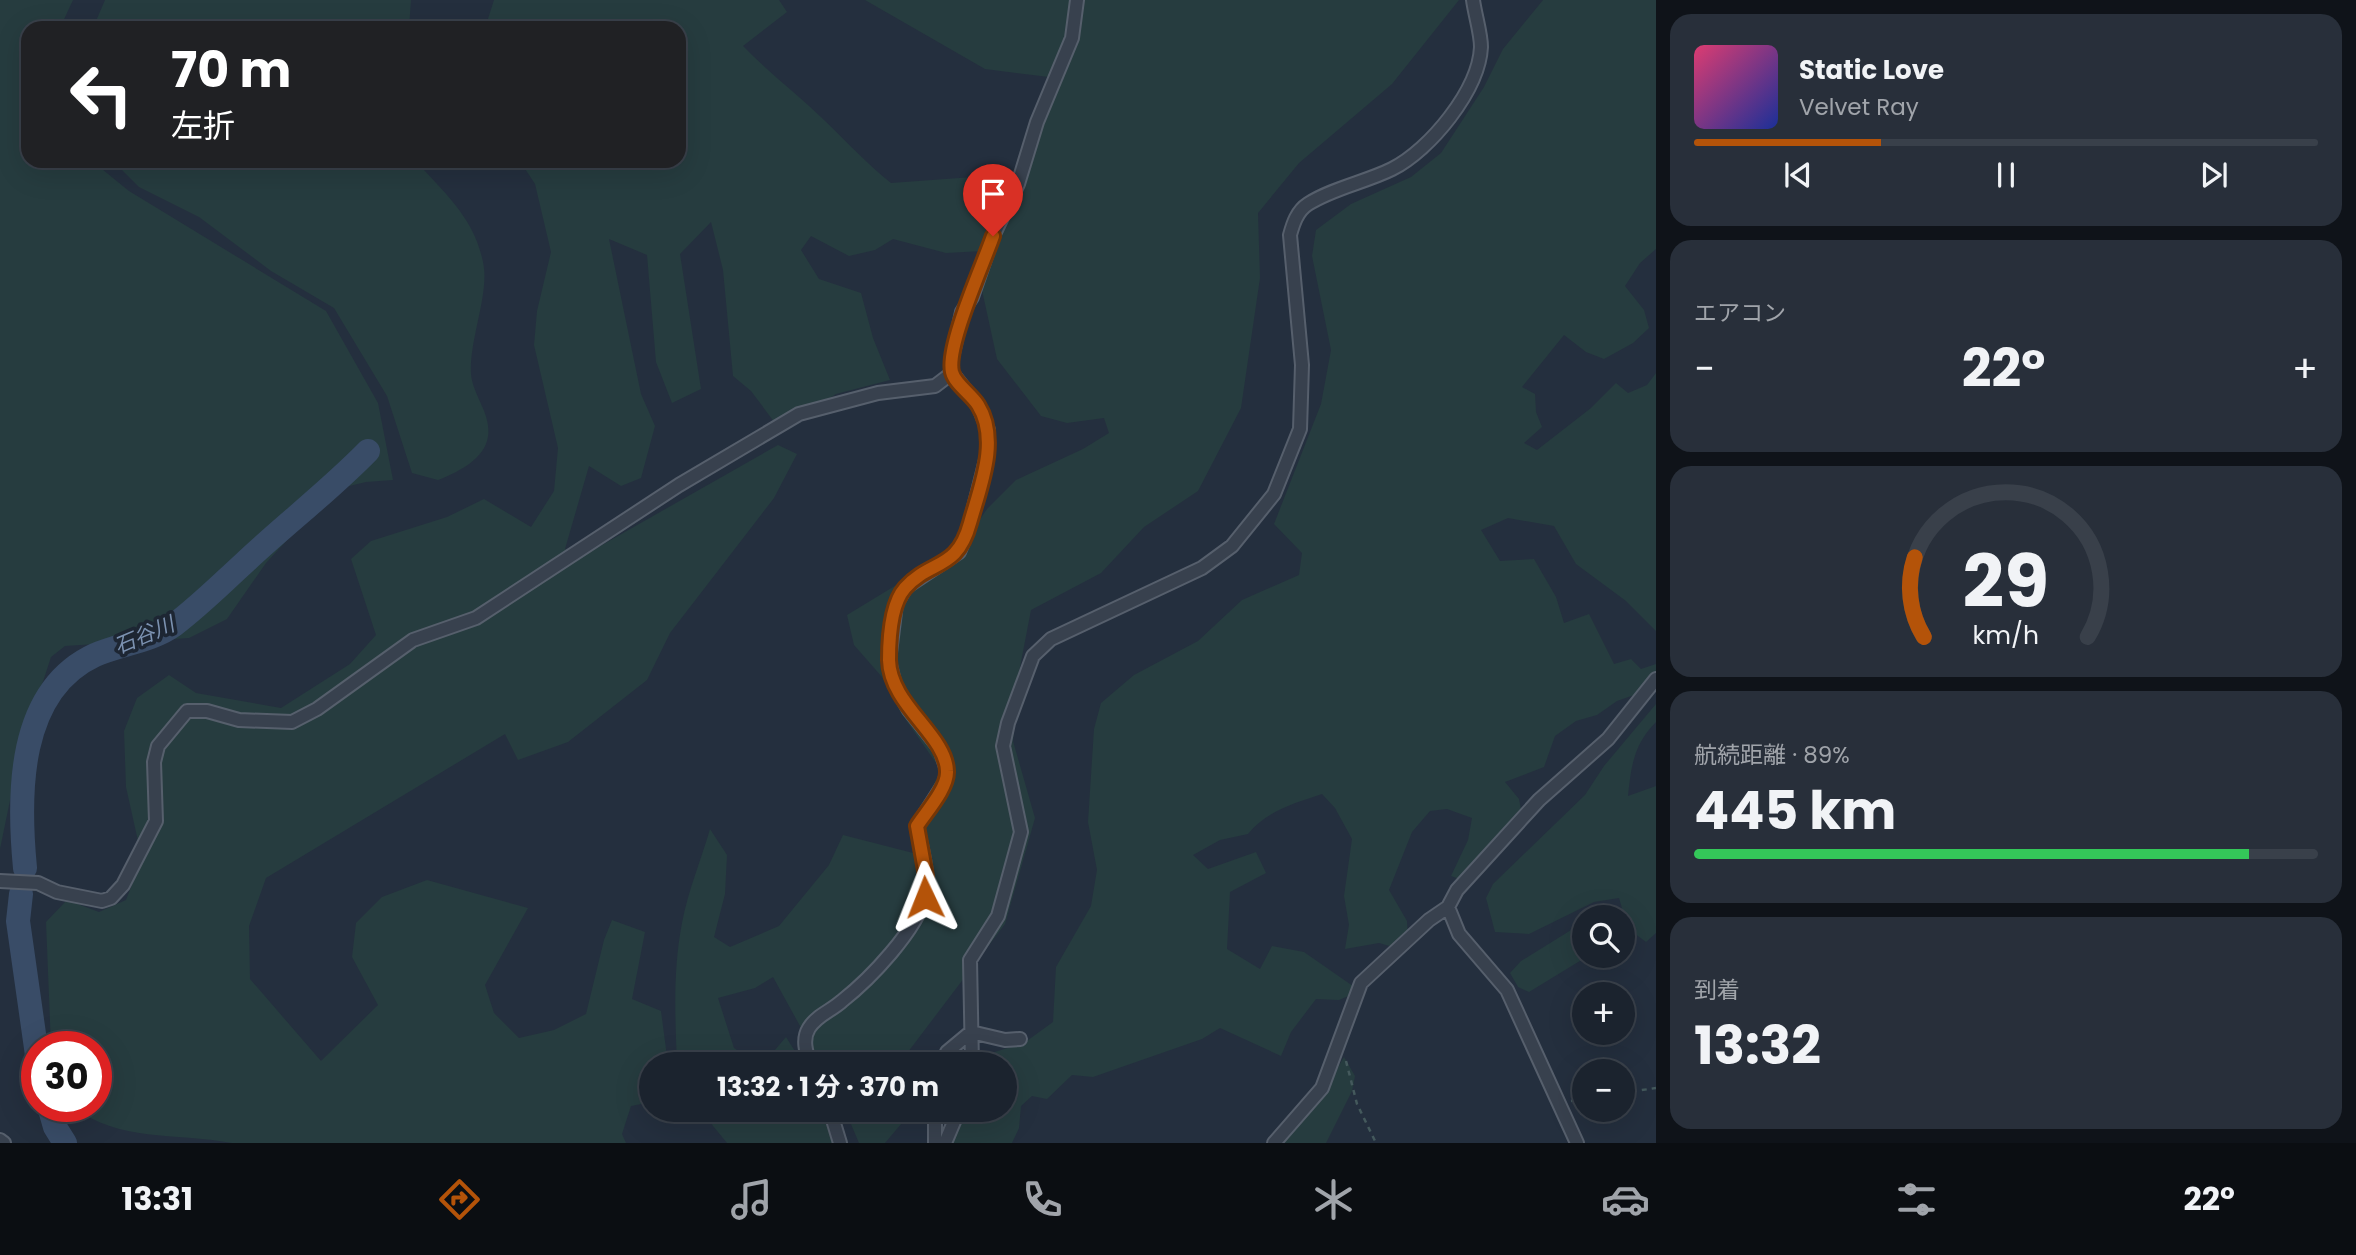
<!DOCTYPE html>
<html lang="ja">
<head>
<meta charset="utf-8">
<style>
  :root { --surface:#1b232e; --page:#282f3a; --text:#f1f3f6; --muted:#a0a4aa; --line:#39404a; --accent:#b45309 }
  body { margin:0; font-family:Poppins,"Noto Sans JP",sans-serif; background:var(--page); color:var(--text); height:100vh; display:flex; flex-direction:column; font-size:26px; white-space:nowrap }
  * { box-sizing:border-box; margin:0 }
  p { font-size:23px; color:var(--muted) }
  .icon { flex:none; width:38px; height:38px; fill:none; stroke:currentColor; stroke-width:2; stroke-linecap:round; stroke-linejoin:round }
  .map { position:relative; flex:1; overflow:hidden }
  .sheet { display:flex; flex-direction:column; gap:14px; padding:14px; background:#0f1319; width:700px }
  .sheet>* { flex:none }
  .guide { position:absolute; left:21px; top:21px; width:665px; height:147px; border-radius:21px; box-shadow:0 7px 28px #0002,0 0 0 2px var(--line); background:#202124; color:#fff; overflow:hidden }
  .buttons { position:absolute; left:1572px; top:905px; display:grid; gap:14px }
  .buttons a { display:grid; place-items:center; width:63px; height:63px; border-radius:50%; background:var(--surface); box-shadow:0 7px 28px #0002,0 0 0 2px var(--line); font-size:35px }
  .speed { position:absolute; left:21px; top:1031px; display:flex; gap:14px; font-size:35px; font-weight:700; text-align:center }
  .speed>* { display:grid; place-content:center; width:91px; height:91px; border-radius:50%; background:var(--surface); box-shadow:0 7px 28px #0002,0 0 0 2px var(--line); line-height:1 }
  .speed .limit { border:10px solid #d22; background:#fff; color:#111 }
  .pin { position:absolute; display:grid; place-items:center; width:60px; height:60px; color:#fff; margin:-72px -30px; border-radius:50% 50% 50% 0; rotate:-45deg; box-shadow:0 0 7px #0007 }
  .pin .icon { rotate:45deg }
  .me { position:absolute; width:77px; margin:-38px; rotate:358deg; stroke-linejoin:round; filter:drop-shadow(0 0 5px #0008) }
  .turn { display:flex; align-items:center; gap:24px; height:147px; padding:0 35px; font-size:32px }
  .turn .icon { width:91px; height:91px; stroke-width:2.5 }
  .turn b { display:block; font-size:49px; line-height:60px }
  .big { font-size:52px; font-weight:700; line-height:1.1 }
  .sheet .tile { flex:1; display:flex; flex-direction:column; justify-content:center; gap:10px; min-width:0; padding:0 24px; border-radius:21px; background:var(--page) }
  .sheet .dial { align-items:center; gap:0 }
  .dial svg { height:182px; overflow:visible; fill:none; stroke:var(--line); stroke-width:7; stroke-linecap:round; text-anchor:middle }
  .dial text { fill:var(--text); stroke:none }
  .song { display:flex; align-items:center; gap:21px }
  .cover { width:84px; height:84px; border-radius:10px; background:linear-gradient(135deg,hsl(340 70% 55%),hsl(230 70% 35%)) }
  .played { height:7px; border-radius:4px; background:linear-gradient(90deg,var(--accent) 30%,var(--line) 30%) }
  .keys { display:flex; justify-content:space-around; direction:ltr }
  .heat { display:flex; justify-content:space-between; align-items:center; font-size:38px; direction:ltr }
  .charge { height:10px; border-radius:5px; background:linear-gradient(90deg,#34c759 89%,var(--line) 0) }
  .trip { position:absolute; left:639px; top:1052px; width:378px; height:70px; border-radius:35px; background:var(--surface); box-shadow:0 7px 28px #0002,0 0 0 2px var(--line); font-weight:700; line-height:70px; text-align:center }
  .tab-bar { display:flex; height:112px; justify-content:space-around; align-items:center; background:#0b0e12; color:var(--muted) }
  .tab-bar .icon { width:49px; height:49px }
  .tab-bar .on { color:var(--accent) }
  .tab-bar b { font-size:32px; color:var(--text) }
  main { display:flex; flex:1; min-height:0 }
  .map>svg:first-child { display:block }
  .green { fill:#263c3f }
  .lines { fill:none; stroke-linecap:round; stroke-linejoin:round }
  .river { stroke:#394c67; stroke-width:24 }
  .street-casing { stroke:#565f6c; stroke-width:16 }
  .path { stroke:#44595c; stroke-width:2.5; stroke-dasharray:5 5; stroke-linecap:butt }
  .street { stroke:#38414e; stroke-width:12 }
  .route-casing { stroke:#753606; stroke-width:18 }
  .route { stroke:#b45309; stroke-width:12 }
  .labels { text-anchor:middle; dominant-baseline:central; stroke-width:7; stroke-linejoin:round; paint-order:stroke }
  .water-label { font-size:21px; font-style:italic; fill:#7c92b1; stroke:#1d2633 }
</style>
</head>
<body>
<main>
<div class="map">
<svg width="1656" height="1143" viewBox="0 0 1656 1143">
  <rect width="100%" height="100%" fill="#242f3e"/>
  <path class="green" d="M 0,0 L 73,0 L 60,28 L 28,28 L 28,161 L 92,161 L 129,191 L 326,311 L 378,403 L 393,480 L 366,482 L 341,488 L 323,501 L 266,563 L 227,619 L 189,638 L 65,646 L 51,657 L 20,752 L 0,849 Z
    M 105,0 L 411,0 L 409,28 L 93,28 Z
    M 494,0 L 779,0 L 787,12 L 743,46 C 768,72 797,94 823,119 C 846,141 866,163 891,183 L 973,177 L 1016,179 L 1036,110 L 1049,77 L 985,69 L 865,0 L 1459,0 L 1392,84 L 1299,163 L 1258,213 L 1260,278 L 1241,408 L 1198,491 L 1144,527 L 1101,573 L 1031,610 L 1020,667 L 1013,741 L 1035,818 L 1005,924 L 908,1052 L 916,1064 L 821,1064 L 773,977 L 755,988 L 718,998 L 734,1048 L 758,1064 L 677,1064 C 675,1017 673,969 682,923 C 688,891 701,860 710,829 L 727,855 L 725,894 L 714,937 L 730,947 L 779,926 L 829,865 L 843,835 L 917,854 L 914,824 L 941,770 L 901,713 L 882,677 L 854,645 L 847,615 L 962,545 L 987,509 L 1016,480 L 1083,449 L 1109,433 L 1104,418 L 1067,423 L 1041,416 L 997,359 L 980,281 L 983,251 L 946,253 L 893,239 L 875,250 L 849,256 L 811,236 L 801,250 L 819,279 L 861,293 L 873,338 L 890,380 L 836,394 L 781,431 L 751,391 L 733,376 L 723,270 L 711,222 L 680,254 L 701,389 L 672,403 L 656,362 L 647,255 L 609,239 L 641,394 L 655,426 L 641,478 L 621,486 L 589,466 L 565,549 L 581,557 L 778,445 L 797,454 L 774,498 L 670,633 L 647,680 L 568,742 L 518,760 L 505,734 L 266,878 L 249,926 L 250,979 L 321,1061 L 378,1005 L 352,957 L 356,923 L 382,897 L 427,880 L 528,908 L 485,985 L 494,1013 L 519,1038 L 554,1030 L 586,1014 L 604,940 L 612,920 L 645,932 L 632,999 L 661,1011 L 668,1064 L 651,1064 L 651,1102 L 631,1106 L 622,1134 L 626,1143 L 232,1143 C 173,1132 120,1143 72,1106 L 96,1106 L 96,1046 L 51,1046 L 46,922 L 67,900 L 99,912 L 126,900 L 142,859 L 126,787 L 124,731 L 137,698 L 169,675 L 196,693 L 281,708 L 350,664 L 376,635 L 351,559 L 371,541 L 447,517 L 484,499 L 531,527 L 554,491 L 558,448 L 534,345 L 537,311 L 551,252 L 535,184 L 520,161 L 679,161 L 679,28 L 485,28 Z
    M 1543,0 L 1656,0 L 1656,249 L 1640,263 L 1625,286 L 1644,310 L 1649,328 L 1633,343 L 1604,359 L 1586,352 L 1564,335 L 1522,387 L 1535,394 L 1536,412 L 1542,427 L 1524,443 L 1537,450 L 1591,408 L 1616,383 L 1628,393 L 1647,385 L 1656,373 L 1656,631 L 1626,601 L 1576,564 L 1554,526 L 1508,518 L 1481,530 L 1500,561 L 1534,559 L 1556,597 L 1564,623 L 1589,614 L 1614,664 L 1631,659 L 1641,669 L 1656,664 L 1656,673 L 1637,694 L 1617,701 L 1597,715 L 1576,721 L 1555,736 L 1544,767 L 1505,782 L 1519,799 L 1522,815 L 1465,881 L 1451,876 L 1468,840 L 1472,818 L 1447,809 L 1430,811 L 1412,832 L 1389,890 L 1407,921 L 1408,940 L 1400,949 L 1379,943 L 1345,949 L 1349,925 L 1344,896 L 1352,839 L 1335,808 L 1322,794 C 1295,803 1266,811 1248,834 L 1220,840 L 1193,855 L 1208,869 L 1256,852 L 1266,873 L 1230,892 L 1227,949 L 1260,969 L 1272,946 L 1304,952 L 1360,991 L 1339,1000 L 1316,999 L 1291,1032 L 1281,1056 L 1220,1028 L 1202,1039 L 1093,1077 L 1072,1075 L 1047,1099 L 1032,1096 L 1021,1106 L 1019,1128 L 1012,1143 L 953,1143 L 953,1110 L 1004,1110 L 1004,1064 L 973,1064 L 985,1055 L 1024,1043 L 1053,1022 L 1056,967 L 1091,906 L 1097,870 L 1088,822 L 1094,729 L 1101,703 L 1134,675 L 1198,641 L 1242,600 L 1299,575 L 1302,553 L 1274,524 L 1321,404 L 1331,350 L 1312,256 L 1316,230 L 1351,204 L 1411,177 L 1441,153 L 1484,87 L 1503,49 Z
    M 113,161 L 416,161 C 444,193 474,217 483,262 C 490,293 469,339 471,374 C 473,397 494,416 487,441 C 481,461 456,473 438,480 L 412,473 L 387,396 L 334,308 L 271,271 L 199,217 L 139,187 Z
    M 1656,704 L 1656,722 C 1634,744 1631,766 1628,796 L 1656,786 L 1656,933 L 1646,942 L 1630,930 L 1622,935 L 1622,917 L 1607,917 L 1624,915 L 1619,898 L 1594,902 L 1529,934 L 1495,932 L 1486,898 L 1493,884 L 1585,795 L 1604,766 Z
    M 1584,922 L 1584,956 L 1588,956 L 1529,992 L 1518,987 L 1510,973 L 1521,961 Z
    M 786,1037 L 803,1064 L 763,1064 Z
    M 1344,1057 L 1355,1076 L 1352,1091 L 1326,1143 L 1277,1143 L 1327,1086 Z
    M 700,1110 L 829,1110 L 847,1143 L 727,1143 Z
    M 845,1110 L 913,1110 L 885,1143 L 859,1143 Z"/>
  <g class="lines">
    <path class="river" d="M 25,868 C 18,795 17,691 95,655 C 120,644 152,641 174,625 C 199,606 219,586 242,565 C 283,526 328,492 368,451
      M 21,894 L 18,921 L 37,1055
      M 49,1106 L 55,1127 L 65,1143"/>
    <defs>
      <path id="street" d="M 0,881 L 38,883 L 57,892 L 102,901 L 111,898 L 123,885 L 156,821 L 154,762 L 158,746 L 187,711 L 207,711 L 239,720 L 292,722 L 317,709 L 413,640 L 476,618 L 679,485 L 799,414 L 878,393 L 935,386 L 952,373
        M 1448,907 L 1459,934 L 1507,990 L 1577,1143
        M 810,1064 C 806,1052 802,1039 809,1028 C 817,1015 831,1011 842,1001 C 870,979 917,930 925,896 C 930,874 921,848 917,826 L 945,782 L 947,770 L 940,749 L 909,710 L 895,685 L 889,661 L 896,604 L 906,587 L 959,552 L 969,527 L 988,452 L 988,430 L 979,407 L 952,373 L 952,358 L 962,312 L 972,297 L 993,236 L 1018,184 L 1037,122 L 1072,38 L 1077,0
        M 942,1064 L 947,1052 L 971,1032 L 1005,1040 L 1020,1039
        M 972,1064 L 970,960 L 998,916 L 1021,832 L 1003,746 L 1008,723 L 1033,656 L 1051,639 L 1202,568 L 1232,546 L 1274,494 L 1300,429 L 1302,365 L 1290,235 C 1293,224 1297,211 1308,204 C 1333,188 1366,182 1392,169 C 1430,150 1479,90 1481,47 C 1481,33 1475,15 1473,0
        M 830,1110 L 840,1143
        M 0,1140 L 4,1143
        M 935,1143 L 935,1110
        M 945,1143 L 959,1110
        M 1274,1143 L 1322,1088 L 1361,983 L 1429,920 L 1448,907 L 1457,890 L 1539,800 L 1608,739 L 1656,679"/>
    </defs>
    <use href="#street" class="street-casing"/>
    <path class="path" d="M 1346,1061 L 1357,1104 L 1376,1143
      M 1622,1093 L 1656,1088
      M 1571,1101 L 1584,1099"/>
    <use href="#street" class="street"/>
  </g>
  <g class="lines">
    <defs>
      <path id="route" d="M 925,897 L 926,876 L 917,826 C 926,812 948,788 947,771 C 946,735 890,705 889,660 C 889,639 891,604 905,588 C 931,559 957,571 970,523 C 980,487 1000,440 978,405 C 971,394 955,384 952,372 C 946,346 983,265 993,236"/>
    </defs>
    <use href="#route" class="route-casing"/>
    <use href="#route" class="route"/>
  </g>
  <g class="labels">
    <g class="water-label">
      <text transform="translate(144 635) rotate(-23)">石谷川</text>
    </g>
  </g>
</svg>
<div class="buttons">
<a><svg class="icon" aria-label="search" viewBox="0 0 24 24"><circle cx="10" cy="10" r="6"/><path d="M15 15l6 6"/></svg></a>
<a>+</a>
<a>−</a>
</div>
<div class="speed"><div class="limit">30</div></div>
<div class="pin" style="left:993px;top:236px;background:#d93025"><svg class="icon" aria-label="arrive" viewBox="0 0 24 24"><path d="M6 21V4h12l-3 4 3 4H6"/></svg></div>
<svg class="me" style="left:925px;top:897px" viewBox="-20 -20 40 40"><path d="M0-17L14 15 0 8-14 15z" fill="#b45309" stroke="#fff" stroke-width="4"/></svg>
<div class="trip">13:32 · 1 分 · 370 m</div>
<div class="guide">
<div class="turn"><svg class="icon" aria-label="left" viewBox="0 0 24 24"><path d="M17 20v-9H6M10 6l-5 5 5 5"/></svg><div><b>70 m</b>左折</div></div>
</div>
</div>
<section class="sheet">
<div class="tile">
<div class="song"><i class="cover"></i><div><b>Static Love</b><p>Velvet Ray</p></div></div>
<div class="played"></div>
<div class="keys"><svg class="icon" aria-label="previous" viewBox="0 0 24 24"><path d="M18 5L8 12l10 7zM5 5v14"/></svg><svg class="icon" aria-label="pause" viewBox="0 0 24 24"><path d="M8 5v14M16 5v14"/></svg><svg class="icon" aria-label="next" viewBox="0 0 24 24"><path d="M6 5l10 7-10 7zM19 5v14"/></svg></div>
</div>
<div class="tile"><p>エアコン</p>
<div class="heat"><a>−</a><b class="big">22°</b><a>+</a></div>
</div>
<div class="tile dial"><svg viewBox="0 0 100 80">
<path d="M14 69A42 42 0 1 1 86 69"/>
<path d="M14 69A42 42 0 0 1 10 34" stroke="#b45309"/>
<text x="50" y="56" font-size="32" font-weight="700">29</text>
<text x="50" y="72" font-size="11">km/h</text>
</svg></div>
<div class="tile"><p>航続距離 · 89%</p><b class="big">445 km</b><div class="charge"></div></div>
<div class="tile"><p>到着</p><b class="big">13:32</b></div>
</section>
</main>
<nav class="tab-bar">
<b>13:31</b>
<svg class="icon on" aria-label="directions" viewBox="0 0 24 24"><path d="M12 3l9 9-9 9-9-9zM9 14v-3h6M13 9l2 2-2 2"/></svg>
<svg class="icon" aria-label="music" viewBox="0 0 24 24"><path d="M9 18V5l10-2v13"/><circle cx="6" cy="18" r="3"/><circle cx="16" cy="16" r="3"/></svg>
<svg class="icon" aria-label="phone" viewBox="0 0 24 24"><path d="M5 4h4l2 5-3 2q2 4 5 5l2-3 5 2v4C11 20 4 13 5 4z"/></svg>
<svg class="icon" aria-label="climate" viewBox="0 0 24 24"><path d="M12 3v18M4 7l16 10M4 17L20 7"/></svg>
<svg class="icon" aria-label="car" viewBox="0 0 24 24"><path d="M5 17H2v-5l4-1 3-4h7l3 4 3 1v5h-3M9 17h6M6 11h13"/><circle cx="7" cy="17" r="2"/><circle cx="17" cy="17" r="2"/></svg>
<svg class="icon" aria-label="filters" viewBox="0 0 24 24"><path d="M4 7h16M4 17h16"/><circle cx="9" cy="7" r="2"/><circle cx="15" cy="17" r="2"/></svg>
<b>22°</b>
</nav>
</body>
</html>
